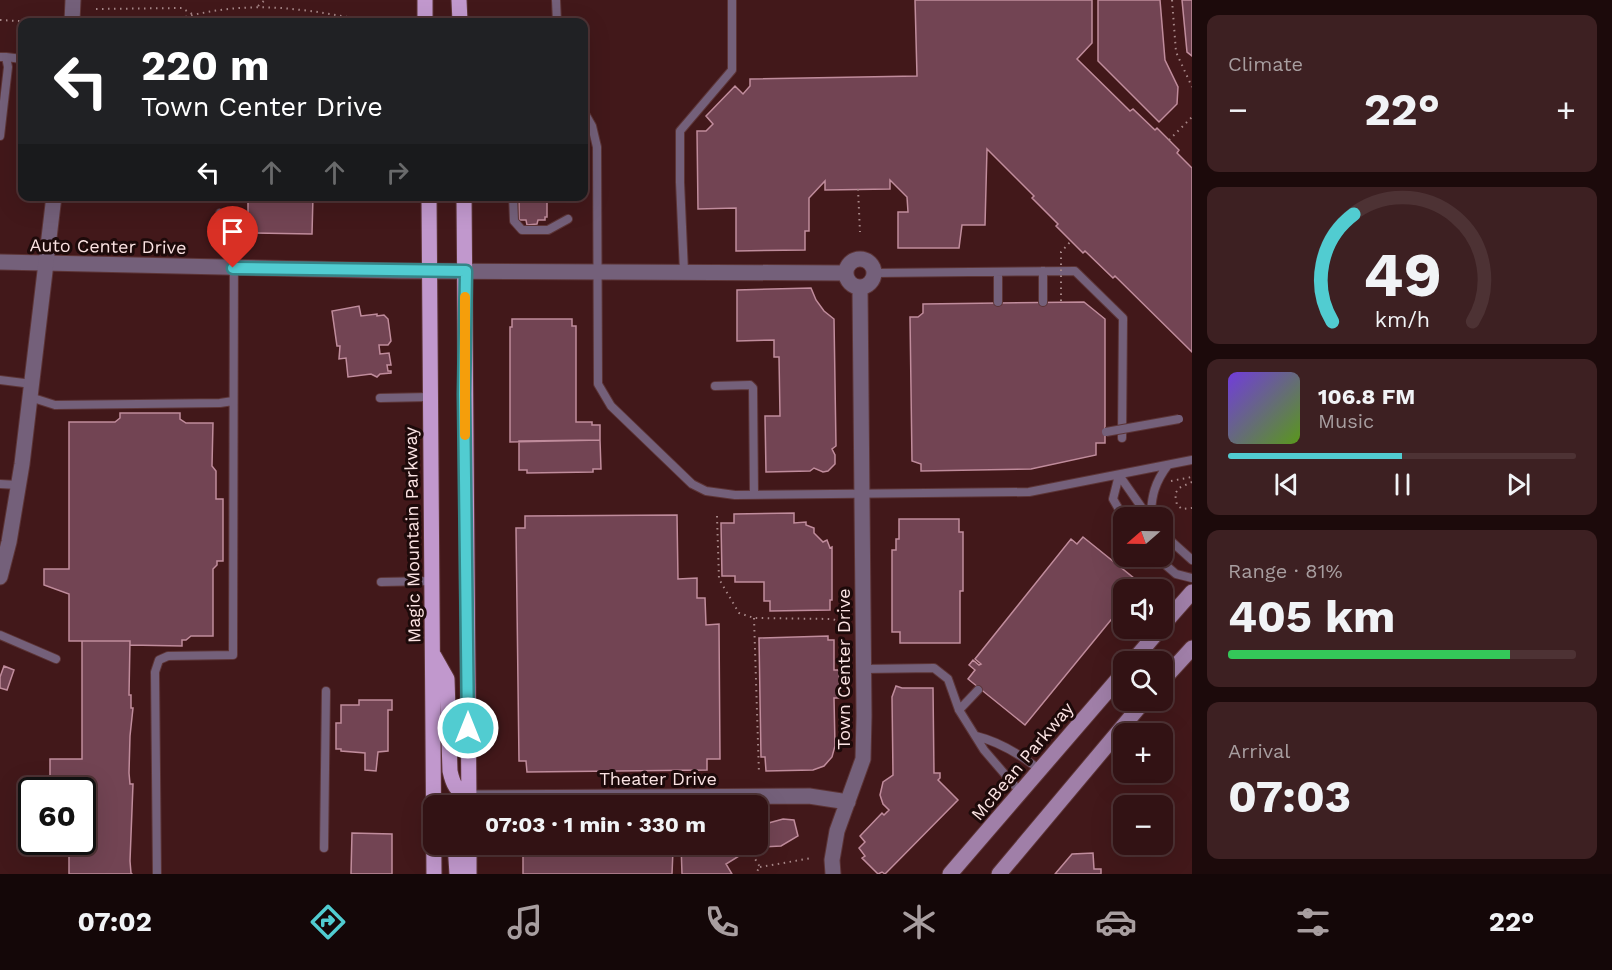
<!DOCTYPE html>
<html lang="en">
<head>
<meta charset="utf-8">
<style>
  :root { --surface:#321214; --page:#3d2022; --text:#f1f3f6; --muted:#a89ea0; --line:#4d3234; --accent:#51ccd1 }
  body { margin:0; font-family:"Work Sans",sans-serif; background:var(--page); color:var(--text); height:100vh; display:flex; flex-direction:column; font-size:22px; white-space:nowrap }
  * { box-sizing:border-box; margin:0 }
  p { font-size:20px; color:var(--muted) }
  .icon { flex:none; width:33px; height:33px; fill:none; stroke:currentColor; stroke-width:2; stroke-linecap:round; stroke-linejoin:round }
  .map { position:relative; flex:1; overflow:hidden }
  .panel { display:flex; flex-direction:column; gap:15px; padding:15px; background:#1c0a0b; width:420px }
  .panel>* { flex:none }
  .guide { position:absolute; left:18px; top:18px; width:570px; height:183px; border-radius:12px; box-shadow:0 6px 24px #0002,0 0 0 2px var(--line); background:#202124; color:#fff; overflow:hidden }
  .needle { width:39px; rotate:250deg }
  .buttons { position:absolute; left:1113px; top:507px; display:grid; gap:12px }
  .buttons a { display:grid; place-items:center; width:60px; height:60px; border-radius:12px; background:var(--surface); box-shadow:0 6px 24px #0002,0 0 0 2px var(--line); font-size:30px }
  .speed { position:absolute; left:18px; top:777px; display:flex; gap:12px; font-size:30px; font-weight:700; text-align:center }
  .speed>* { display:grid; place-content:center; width:78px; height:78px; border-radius:50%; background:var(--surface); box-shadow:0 6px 24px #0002,0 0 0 2px var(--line); line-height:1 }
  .speed .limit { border:3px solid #111; border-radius:9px; background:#fff; color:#111 }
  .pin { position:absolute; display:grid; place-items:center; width:51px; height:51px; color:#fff; margin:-62px -26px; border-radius:50% 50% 50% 0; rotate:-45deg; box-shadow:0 0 6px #0007 }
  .pin .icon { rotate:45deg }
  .me { position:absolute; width:66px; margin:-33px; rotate:0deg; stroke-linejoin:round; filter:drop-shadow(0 0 4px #0008) }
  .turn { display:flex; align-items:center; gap:21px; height:126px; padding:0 24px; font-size:27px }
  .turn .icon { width:78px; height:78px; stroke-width:2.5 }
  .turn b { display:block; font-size:42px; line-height:51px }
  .lanes { display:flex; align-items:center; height:57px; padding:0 24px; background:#0003; justify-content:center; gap:30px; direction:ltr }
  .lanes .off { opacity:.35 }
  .big { font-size:45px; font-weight:700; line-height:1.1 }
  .panel .card { flex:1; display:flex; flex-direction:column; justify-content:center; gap:9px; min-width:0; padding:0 21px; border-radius:12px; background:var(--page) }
  .panel .dial { align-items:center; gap:0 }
  .dial svg { height:156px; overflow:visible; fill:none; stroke:var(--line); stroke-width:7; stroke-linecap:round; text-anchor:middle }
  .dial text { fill:var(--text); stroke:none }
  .song { display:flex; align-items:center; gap:18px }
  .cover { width:72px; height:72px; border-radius:9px; background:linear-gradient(135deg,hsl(260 70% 55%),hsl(90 70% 35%)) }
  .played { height:6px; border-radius:3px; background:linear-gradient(90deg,var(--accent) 50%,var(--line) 50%) }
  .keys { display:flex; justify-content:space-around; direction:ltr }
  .heat { display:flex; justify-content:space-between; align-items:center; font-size:33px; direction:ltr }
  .charge { height:9px; border-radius:4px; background:linear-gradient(90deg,#34c759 81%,var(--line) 0) }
  .trip { position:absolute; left:423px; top:795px; width:345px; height:60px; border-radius:12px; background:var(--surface); box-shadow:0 6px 24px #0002,0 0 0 2px var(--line); font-weight:700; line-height:60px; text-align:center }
  .tabs { display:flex; height:96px; justify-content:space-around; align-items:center; background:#140708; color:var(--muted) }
  .tabs .icon { width:42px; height:42px }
  .tabs .on { color:var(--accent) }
  .tabs b { font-size:27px; color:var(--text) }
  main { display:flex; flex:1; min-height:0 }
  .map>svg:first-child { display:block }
  .building { fill:#724453; stroke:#c08c9c; stroke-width:1.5 }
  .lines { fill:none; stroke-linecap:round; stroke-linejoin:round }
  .service-casing { stroke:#5c3436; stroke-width:10 }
  .minor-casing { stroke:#5c3436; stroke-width:17 }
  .tertiary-casing { stroke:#5c3436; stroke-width:17 }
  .secondary-casing { stroke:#5c3436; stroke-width:17 }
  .primary-casing { stroke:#5c3436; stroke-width:17 }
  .path { stroke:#a78788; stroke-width:2; stroke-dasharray:1.5 4.5; stroke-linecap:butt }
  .service { stroke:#74607a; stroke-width:8 }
  .minor { stroke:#74607a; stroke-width:15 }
  .tertiary { stroke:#74607a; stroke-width:15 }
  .secondary { stroke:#a07fa8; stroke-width:15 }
  .primary { stroke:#c198cd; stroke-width:15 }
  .service-bridge-casing { stroke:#5c3436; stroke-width:10; stroke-linecap:butt }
  .path-bridge { stroke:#a78788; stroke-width:2; stroke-dasharray:1.5 4.5; stroke-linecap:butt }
  .service-bridge { stroke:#74607a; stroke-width:8 }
  .route-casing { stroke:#358588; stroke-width:15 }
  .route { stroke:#51ccd1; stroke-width:10 }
  .slow { stroke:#f59e0b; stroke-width:10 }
  .labels { text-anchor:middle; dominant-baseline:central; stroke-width:6; stroke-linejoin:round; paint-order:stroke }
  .street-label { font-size:18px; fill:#fbe3e3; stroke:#1d0a0a }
</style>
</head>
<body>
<main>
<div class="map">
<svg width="1192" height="874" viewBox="0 0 1192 874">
  <rect width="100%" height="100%" fill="#42181a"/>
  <path class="building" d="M 915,0 L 1092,0 L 1092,43 L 1077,59 L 1130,111 L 1133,109 L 1155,130 L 1157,128 L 1179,150 L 1177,153 L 1192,168 L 1192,352 L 1115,276 L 1113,278 L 1085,251 L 1083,253 L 1056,226 L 1058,224 L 1032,198 L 1034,196 L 987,149 L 985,225 L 962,225 L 959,248 L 898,248 L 898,212 L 908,212 L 907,197 L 890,180 L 890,189 L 825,190 L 825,181 L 809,198 L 809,231 L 805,231 L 805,250 L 736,251 L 736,208 L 698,209 L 697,131 L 706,131 L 713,124 L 706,116 L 735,86 L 743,94 L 750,86 L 750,79 L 917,76 Z
    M 1098,0 L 1160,0 L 1165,60 L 1178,87 L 1177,104 L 1159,122 L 1098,61 Z
    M 1182,0 L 1192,0 L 1192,56 L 1187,52 Z
    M 248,196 L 313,196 L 312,234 L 248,233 Z
    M 519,196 L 550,196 L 550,199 L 547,201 L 547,217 L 545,217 L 545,220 L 538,220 L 537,224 L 527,225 L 526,220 L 519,220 Z
    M 811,288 L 816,300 L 824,311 L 834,319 L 836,446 L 832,449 L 835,455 L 835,464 L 828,471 L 823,472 L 814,468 L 810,471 L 766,472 L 765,416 L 780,416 L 779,357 L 774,357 L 774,340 L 737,341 L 737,290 Z
    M 1084,302 L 1105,319 L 1105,443 L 1096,443 L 1096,455 L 1031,469 L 921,471 L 921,464 L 912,461 L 910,317 L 918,317 L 923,313 L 923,304 Z
    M 359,306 L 361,316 L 377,314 L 377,316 L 384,315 L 388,319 L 391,341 L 388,345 L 379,345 L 380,354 L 389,353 L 391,365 L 387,365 L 388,371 L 391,371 L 391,373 L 380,374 L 377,377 L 371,374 L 348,377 L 346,358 L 339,359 L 340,346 L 337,346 L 332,311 Z
    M 512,319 L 572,319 L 572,326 L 576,326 L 576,422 L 592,422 L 592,425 L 600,425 L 600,440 L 510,442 L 510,327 L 512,327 Z
    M 120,413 L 180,413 L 180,419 L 186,423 L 213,423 L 212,466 L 216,471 L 216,499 L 223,499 L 223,561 L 217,561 L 217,565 L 213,569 L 213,636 L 191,636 L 186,640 L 182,640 L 182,646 L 130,645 L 130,641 L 69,641 L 69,594 L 44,585 L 44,569 L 69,569 L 69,422 L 115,422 L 120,418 Z
    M 600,440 L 601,469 L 593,469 L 593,472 L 527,473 L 527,470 L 519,470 L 519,441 Z
    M 794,513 L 794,523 L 806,522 L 806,525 L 814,528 L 814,533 L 823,542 L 827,540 L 830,548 L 832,547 L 832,600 L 830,600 L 830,610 L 770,611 L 770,601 L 764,601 L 764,582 L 735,582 L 735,576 L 722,576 L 721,523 L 734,523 L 734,514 Z
    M 677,515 L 678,579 L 697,578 L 697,598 L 705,598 L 706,625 L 719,624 L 720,759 L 707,759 L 707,770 L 527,772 L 526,761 L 519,761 L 516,528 L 525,528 L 525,516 Z
    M 899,519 L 959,519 L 959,532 L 963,532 L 963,591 L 960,591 L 960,643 L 900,643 L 900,632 L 892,632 L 892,550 L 896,550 L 896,539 L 899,539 Z
    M 1083,537 L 1140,583 L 1135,590 L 1124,590 L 1124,604 L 1025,725 L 968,679 L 975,670 L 969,665 L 973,660 L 979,665 L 981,664 L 975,659 L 1071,539 L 1077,544 Z
    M 828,636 L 828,640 L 834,640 L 834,670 L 839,670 L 840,698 L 834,698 L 835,746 L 832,757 L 824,766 L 813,770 L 766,771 L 765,757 L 761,757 L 759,638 Z
    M 82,641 L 130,641 L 129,695 L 131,695 L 131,708 L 133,708 L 130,736 L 129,773 L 130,784 L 133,784 L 130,861 L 131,873 L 132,874 L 69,874 L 69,842 L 82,842 L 82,790 L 50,790 L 50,759 L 82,759 Z
    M 4,666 L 14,670 L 7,690 L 0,688 L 0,677 Z
    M 896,686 L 902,688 L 933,688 L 934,773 L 940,773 L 940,778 L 938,780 L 958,800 L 885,874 L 882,872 L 878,874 L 862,858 L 865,856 L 859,848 L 865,842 L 860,836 L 882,813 L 884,815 L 889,810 L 883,804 L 880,795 L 883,782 L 893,775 L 892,697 Z
    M 359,700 L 392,700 L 392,710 L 388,710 L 388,751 L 378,752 L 376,771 L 365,770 L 365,753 L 341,751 L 341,749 L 336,749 L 336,723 L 341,723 L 341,705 L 359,705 Z
    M 783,819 L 794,820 L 798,836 L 781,846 L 760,847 L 758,829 L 765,824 Z
    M 352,833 L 392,834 L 392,874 L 351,874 Z
    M 681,844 L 739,844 L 744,853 L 726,864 L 732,874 L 682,874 Z
    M 673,850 L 672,874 L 523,874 L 523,852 L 569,851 L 569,856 L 577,855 L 578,851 Z
    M 1093,853 L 1094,869 L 1101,869 L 1101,874 L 1055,874 L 1072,854 Z"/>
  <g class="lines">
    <defs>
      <path id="service" d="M 556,0 L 557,22
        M 0,57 L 6,57 L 8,67 L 0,136
        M 6,57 L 22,59
        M 584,112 L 592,126 L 597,147 L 598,384 L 611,406 L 692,484 L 706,491 L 735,495 L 1029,492 L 1192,460
        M 513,196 L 514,221 L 522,230 L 548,230 L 568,219
        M 1043,271 L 1043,302
        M 684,272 L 680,182 L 680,131 L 732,70 L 732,0
        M 998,272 L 998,302
        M 874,273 L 1075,271 L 1123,318 L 1122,438
        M 0,380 L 32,384
        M 715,386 L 750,385 L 753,388 L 754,495
        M 30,397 L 55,405 L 220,403 L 233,401
        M 380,398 L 430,397
        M 1119,475 L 1149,518
        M 1119,475 L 1113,499 L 1124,518
        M 0,484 L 18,485
        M 1151,518 C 1151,496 1155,482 1168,465
        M 1162,533 L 1192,560
        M 1155,556 L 1176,574 L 1192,578
        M 381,582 L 432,581
        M 0,635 L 56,659
        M 863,669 L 934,668 L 948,679 L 959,710 L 984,750 L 1021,793
        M 959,710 L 978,690
        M 976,736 C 1000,742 1021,755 1040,770
        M 324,848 L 326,691
        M 157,874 L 155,672 L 159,660 L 168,656 L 233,655 L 234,237 L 232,219 L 220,213"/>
      <path id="minor" d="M846 273a14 14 0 1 1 28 0a14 14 0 1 1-28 0Z
        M 0,262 L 399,271 L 846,273
        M 469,798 L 809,796 L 848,802
        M 833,874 L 832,860 L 837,831 L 863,759 L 864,716 L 860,287"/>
      <path id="tertiary" d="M 72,22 L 73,0
        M 0,577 L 9,542 L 22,464 L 54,196"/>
      <path id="secondary" d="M 1162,626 L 1192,592
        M 1132,662 L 1161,628
        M 1162,681 L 1192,648
        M 950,874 L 1124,672
        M 999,874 L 1145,700"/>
      <path id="primary" d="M 425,0 L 425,22
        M 459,0 L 460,22
        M 429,196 L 434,874
        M 464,196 L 469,806
        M 434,656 L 447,679 L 450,771 C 453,785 456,790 469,798
        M 455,844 L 457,874
        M 469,844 L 469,874"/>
    </defs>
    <use href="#service" class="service-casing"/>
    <use href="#minor" class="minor-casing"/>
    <use href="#tertiary" class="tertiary-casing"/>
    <use href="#secondary" class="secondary-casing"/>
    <use href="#primary" class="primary-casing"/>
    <path class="path" d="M 1172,0 L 1176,52 L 1192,87
      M 258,6 L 265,0
      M 96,9 L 182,8 L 192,14
      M 0,20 L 35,22
      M 497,20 L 507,22
      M 168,22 C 211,8 255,4 301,10 C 333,13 359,21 393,22
      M 1169,140 L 1192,117
      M 858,189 L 860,232
      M 490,202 L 494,196
      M 1171,481 L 1192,477
      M 1192,482 L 1179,488 L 1175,494 L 1177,505 L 1182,509 L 1192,508
      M 717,516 L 719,579 L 739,613 L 754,618 L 832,619 L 843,622
      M 754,618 L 759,774
      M 746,844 L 760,867 L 755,874
      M 760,867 L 812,858"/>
    <use href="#service" class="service"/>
    <use href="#minor" class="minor"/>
    <use href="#tertiary" class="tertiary"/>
    <use href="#secondary" class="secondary"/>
    <use href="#primary" class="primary"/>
    <defs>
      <path id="service-bridge" d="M 1106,432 L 1179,419"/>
    </defs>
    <use href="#service-bridge" class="service-bridge-casing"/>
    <path class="path-bridge" d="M 393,22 L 497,20
      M 1061,301 L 1061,252 L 1071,241"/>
    <use href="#service-bridge" class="service-bridge"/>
  </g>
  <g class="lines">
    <defs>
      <path id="route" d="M 233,268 L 466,271 L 464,394 L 468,728"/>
    </defs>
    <use href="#route" class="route-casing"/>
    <use href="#route" class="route"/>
    <path class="slow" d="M 465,435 L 465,297"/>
  </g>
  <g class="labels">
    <g class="street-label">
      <text transform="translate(108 246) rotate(1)">Auto Center Drive</text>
      <text transform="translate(412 535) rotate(-91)">Magic Mountain Parkway</text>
      <text transform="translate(843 669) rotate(-90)">Town Center Drive</text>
      <text transform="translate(1022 761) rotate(-50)">McBean Parkway</text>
      <text x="658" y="778">Theater Drive</text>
    </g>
  </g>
</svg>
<div class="buttons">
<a><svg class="needle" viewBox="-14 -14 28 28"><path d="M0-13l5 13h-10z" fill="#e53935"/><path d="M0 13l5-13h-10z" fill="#a89ea0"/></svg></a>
<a><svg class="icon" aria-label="sound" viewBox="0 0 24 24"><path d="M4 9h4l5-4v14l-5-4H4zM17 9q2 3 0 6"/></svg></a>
<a><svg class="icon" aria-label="search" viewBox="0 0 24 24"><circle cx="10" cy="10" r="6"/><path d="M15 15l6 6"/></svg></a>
<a>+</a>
<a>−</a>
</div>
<div class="speed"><div class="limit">60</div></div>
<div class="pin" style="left:233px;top:268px;background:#d93025"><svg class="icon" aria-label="arrive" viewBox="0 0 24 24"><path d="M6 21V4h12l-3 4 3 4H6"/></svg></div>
<svg class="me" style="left:468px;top:728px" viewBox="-20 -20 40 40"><circle r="17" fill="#51ccd1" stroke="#fff" stroke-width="3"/><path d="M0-11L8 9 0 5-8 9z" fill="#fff"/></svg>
<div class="trip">07:03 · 1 min · 330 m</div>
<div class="guide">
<div class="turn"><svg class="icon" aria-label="left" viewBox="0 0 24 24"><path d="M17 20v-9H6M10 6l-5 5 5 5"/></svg><div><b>220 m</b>Town Center Drive</div></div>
<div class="lanes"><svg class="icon" aria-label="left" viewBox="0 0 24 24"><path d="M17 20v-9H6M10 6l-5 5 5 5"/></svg><svg class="icon off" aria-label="ahead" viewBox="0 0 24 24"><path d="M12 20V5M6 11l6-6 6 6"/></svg><svg class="icon off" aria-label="ahead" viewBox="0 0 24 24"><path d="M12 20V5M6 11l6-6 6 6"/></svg><svg class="icon off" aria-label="right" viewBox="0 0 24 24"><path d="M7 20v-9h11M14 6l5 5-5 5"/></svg></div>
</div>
</div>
<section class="panel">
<div class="card"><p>Climate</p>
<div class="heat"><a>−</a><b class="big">22°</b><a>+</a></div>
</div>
<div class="card dial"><svg viewBox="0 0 100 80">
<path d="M14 69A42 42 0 1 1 86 69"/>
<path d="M14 69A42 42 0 0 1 25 14" stroke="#51ccd1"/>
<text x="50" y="56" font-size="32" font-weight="700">49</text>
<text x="50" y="72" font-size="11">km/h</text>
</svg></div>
<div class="card">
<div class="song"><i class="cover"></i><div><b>106.8 FM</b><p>Music</p></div></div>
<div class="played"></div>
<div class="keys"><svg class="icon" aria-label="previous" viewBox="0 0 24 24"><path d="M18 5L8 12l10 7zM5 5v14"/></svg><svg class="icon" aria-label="pause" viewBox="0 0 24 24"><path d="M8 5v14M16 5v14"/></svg><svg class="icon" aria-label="next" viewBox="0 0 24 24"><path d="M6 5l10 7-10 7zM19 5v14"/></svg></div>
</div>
<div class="card"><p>Range · 81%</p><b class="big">405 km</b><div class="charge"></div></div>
<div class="card"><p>Arrival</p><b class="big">07:03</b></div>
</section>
</main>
<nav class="tabs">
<b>07:02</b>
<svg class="icon on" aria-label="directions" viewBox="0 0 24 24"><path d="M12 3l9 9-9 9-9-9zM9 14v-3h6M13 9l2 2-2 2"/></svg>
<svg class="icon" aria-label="music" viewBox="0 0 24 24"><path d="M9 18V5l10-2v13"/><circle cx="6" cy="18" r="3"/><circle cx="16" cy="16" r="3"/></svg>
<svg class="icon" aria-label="phone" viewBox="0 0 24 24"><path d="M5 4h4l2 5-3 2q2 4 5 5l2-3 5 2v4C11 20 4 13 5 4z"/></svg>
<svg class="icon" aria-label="climate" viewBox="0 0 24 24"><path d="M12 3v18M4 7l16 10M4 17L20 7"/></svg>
<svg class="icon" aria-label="car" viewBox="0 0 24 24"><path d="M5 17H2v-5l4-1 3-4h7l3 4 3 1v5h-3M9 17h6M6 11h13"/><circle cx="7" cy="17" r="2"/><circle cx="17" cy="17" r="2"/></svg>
<svg class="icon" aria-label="filters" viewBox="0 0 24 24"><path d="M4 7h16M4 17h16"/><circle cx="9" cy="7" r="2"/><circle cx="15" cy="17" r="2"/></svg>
<b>22°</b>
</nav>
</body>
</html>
